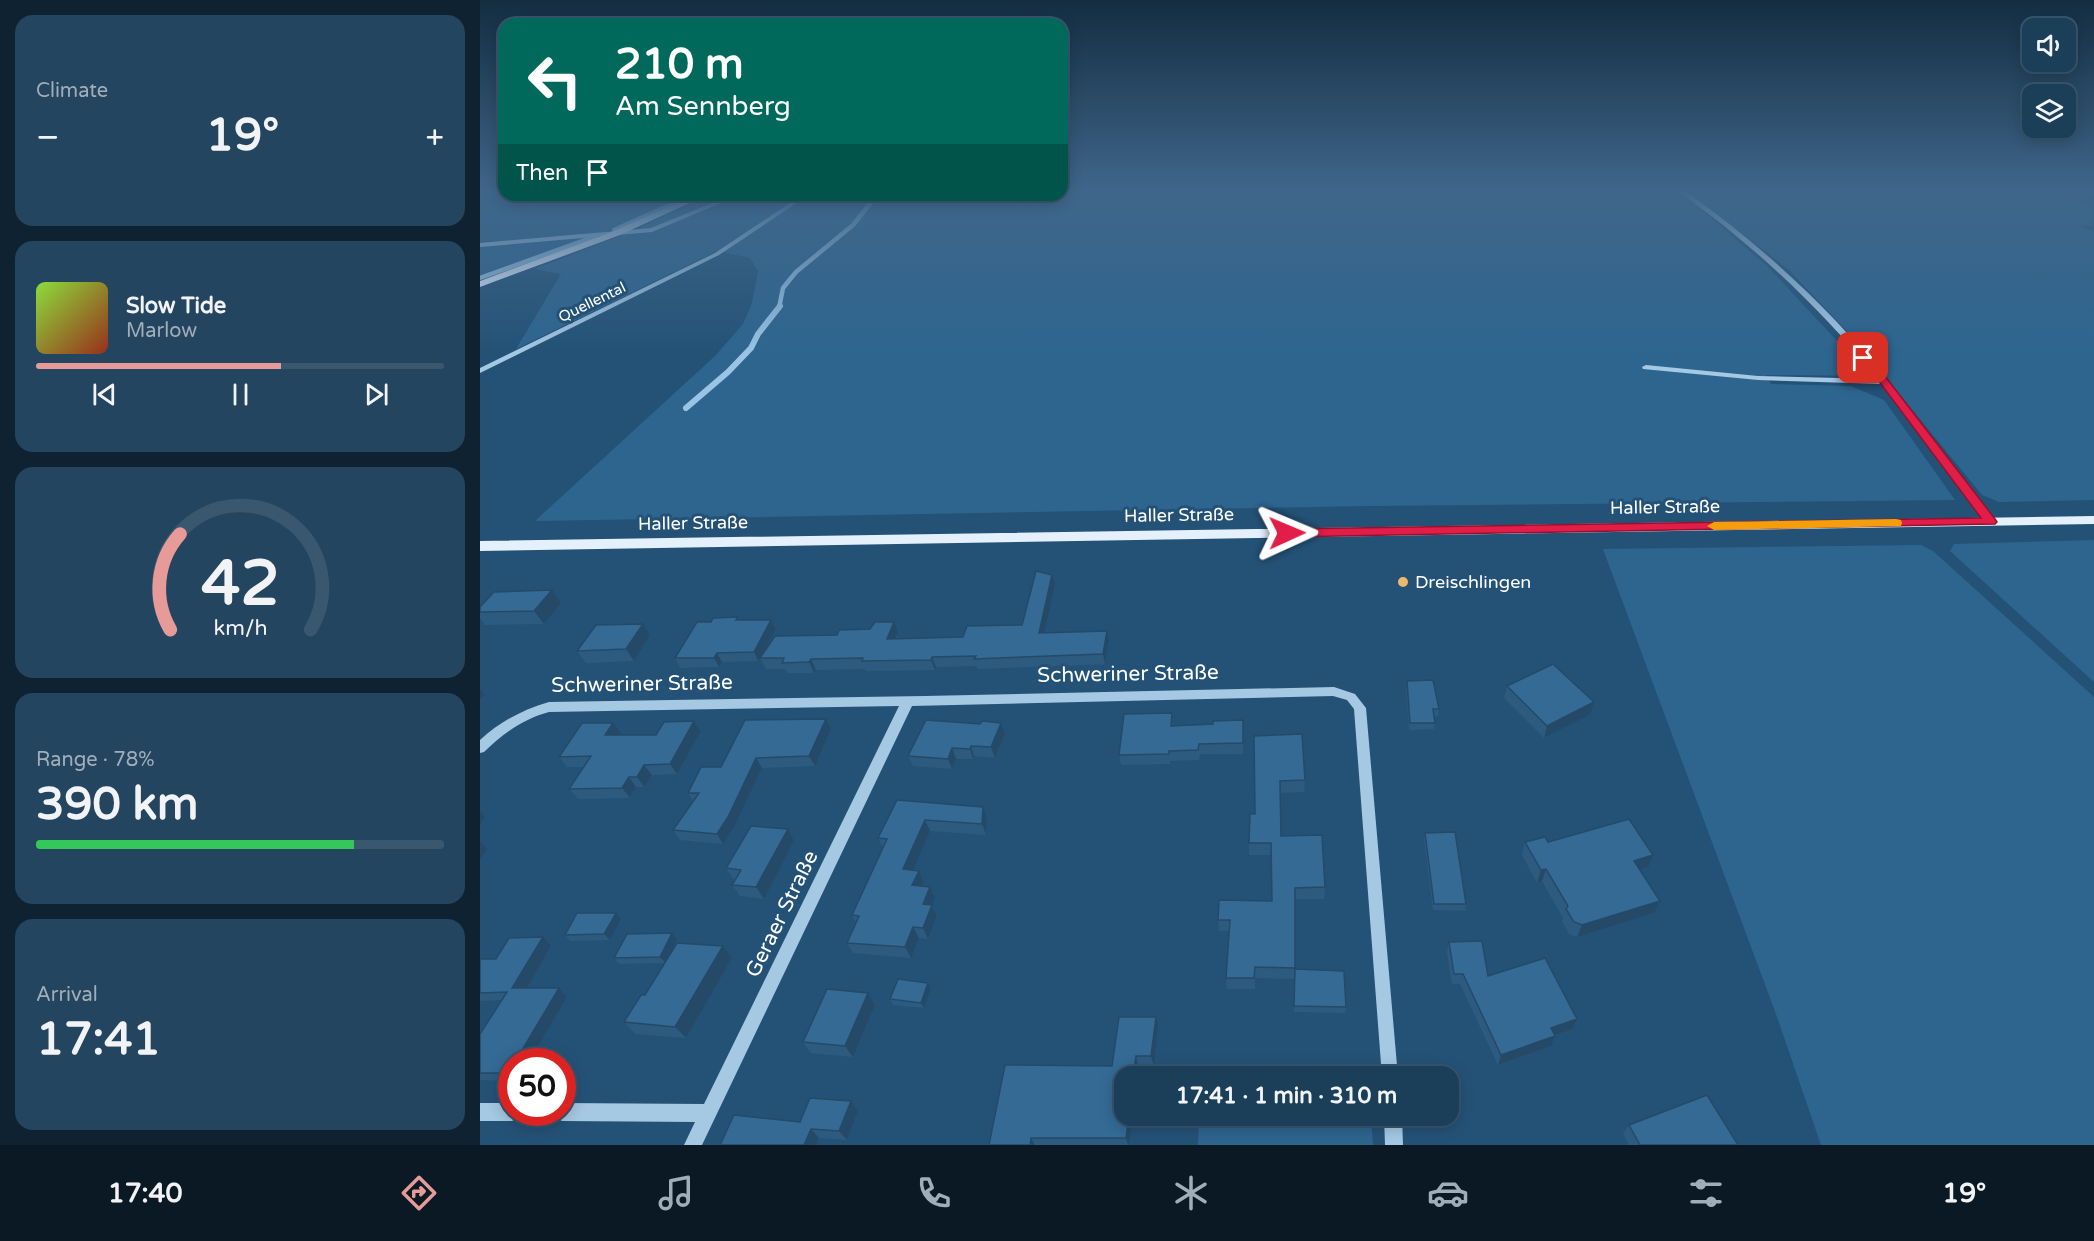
<!DOCTYPE html>
<html lang="en">
<head>
<meta charset="utf-8">
<style>
  :root { --surface:#1b3e59; --page:#24455f; --text:#f1f3f6; --muted:#a0aeba; --line:#39576f; --accent:#e69b98 }
  body { margin:0; font-family:"Varela Round",sans-serif; background:var(--page); color:var(--text); height:100vh; display:flex; flex-direction:column; font-size:22px; white-space:nowrap }
  * { box-sizing:border-box; margin:0 }
  p { font-size:20px; color:var(--muted) }
  .icon { flex:none; width:33px; height:33px; fill:none; stroke:currentColor; stroke-width:2; stroke-linecap:round; stroke-linejoin:round }
  .map { position:relative; flex:1; overflow:hidden }
  .details { display:flex; flex-direction:column; gap:15px; padding:15px; background:#0f2231; width:480px }
  .details>* { flex:none }
  .hud { position:absolute; left:18px; top:18px; width:570px; height:183px; border-radius:18px; box-shadow:0 3px 15px #0003,0 0 0 2px var(--line); background:#00695c; color:#fff; overflow:hidden }
  .buttons { position:absolute; left:1542px; top:18px; display:grid; gap:12px }
  .buttons a { display:grid; place-items:center; width:54px; height:54px; border-radius:12px; background:var(--surface); box-shadow:0 3px 15px #0003,0 0 0 2px var(--line); font-size:30px }
  .speed { position:absolute; left:18px; top:1048px; display:flex; gap:12px; font-size:30px; font-weight:700; text-align:center }
  .speed>* { display:grid; place-content:center; width:78px; height:78px; border-radius:50%; background:var(--surface); box-shadow:0 3px 15px #0003,0 0 0 2px var(--line); line-height:1 }
  .speed .limit { border:9px solid #d22; background:#fff; color:#111 }
  .pin { position:absolute; display:grid; place-items:center; width:51px; height:51px; color:#fff; margin:-26px; border-radius:12px; box-shadow:0 3px 9px #0006 }
  .me { position:absolute; width:66px; margin:-33px; rotate:89deg; stroke-linejoin:round; filter:drop-shadow(0 0 4px #0008) }
  .turn { display:flex; align-items:center; gap:21px; height:126px; padding:0 18px; font-size:27px }
  .turn .icon { width:78px; height:78px; stroke-width:2.5 }
  .turn b { display:block; font-size:42px; line-height:51px }
  .then { display:flex; align-items:center; height:57px; padding:0 18px; background:#0003; gap:12px; font-size:22px }
  .big { font-size:45px; font-weight:700; line-height:1.1 }
  .details .tile { flex:1; display:flex; flex-direction:column; justify-content:center; gap:9px; min-width:0; padding:0 21px; border-radius:18px; background:var(--page) }
  .details .dial { align-items:center; gap:0 }
  .dial svg { height:156px; overflow:visible; fill:none; stroke:var(--line); stroke-width:7; stroke-linecap:round; text-anchor:middle }
  .dial text { fill:var(--text); stroke:none }
  .song { display:flex; align-items:center; gap:18px }
  .cover { width:72px; height:72px; border-radius:9px; background:linear-gradient(135deg,hsl(90 70% 55%),hsl(10 70% 35%)) }
  .played { height:6px; border-radius:3px; background:linear-gradient(90deg,var(--accent) 60%,var(--line) 60%) }
  .keys { display:flex; justify-content:space-around; direction:ltr }
  .heat { display:flex; justify-content:space-between; align-items:center; font-size:33px; direction:ltr }
  .charge { height:9px; border-radius:4px; background:linear-gradient(90deg,#34c759 78%,var(--line) 0) }
  .trip { position:absolute; left:634px; top:1066px; width:345px; height:60px; border-radius:18px; background:var(--surface); box-shadow:0 3px 15px #0003,0 0 0 2px var(--line); font-weight:700; line-height:60px; text-align:center }
  .dock { display:flex; height:96px; justify-content:space-around; align-items:center; background:#0b1924; color:var(--muted) }
  .dock .icon { width:42px; height:42px }
  .dock .active { color:var(--accent) }
  .dock b { font-size:27px; color:var(--text) }
  main { display:flex; flex:1; min-height:0 }
  .map>svg:first-child { display:block }
  .green { fill:#2e658f }
  .lines { fill:none; stroke-linecap:round; stroke-linejoin:round }
  .stream-far1 { stroke:#99c4e4; stroke-width:4.5 }
  .stream { stroke:#99c4e4; stroke-width:6 }
  .minor { fill:#a5c8e3; fill-rule:evenodd }
  .major { fill:#e4f0fc; fill-rule:evenodd }
  .wall { fill:#2d5b7f }
  .shaded-wall { fill:#244a68 }
  .building { fill:#346a94; stroke:#244a68; stroke-width:1.5 }
  .route { fill:#e11d48; stroke:#92132f; stroke-width:1.5 }
  .slow { fill:#f59e0b }
  .poi-dot { fill:#eeb868; stroke:#245277; stroke-width:2 }
  .labels { text-anchor:middle; dominant-baseline:central; stroke-width:6; stroke-linejoin:round; paint-order:stroke }
  .far-street-label { font-size:15px; fill:#fff; stroke:#245277 }
  .street-label { font-size:18px; fill:#fff; stroke:#245277 }
  .poi-label { font-size:18px; fill:#fff; stroke:#245277; text-anchor:start }
  .near-street-label { font-size:21px; fill:#fff; stroke:#245277 }
</style>
</head>
<body>
<main>
<section class="details">
<div class="tile"><p>Climate</p>
<div class="heat"><a>−</a><b class="big">19°</b><a>+</a></div>
</div>
<div class="tile">
<div class="song"><i class="cover"></i><div><b>Slow Tide</b><p>Marlow</p></div></div>
<div class="played"></div>
<div class="keys"><svg class="icon" aria-label="previous" viewBox="0 0 24 24"><path d="M18 5L8 12l10 7zM5 5v14"/></svg><svg class="icon" aria-label="pause" viewBox="0 0 24 24"><path d="M8 5v14M16 5v14"/></svg><svg class="icon" aria-label="next" viewBox="0 0 24 24"><path d="M6 5l10 7-10 7zM19 5v14"/></svg></div>
</div>
<div class="tile dial"><svg viewBox="0 0 100 80">
<path d="M14 69A42 42 0 1 1 86 69"/>
<path d="M14 69A42 42 0 0 1 19 20" stroke="#e69b98"/>
<text x="50" y="56" font-size="32" font-weight="700">42</text>
<text x="50" y="72" font-size="11">km/h</text>
</svg></div>
<div class="tile"><p>Range · 78%</p><b class="big">390 km</b><div class="charge"></div></div>
<div class="tile"><p>Arrival</p><b class="big">17:41</b></div>
</section>
<div class="map">
<svg width="1614" height="1145" viewBox="0 0 1614 1145">
  <rect width="100%" height="100%" fill="#245277"/>
  <path class="green" d="M 0,192 L 24,192 L 24,195 L 207,195 L 131,230 L 0,275 Z
    M 582,192 L 1200,192 L 1287,266 L 1390,376 L 1286,375 L 1291,384 L 1371,386 L 1404,400 L 1475,500 L 888,506 L 55,521 L 235,356 L 263,324 L 272,303 L 278,271 L 270,258 L 237,251 L 36,349 L 81,274 L 54,269 L 158,229 L 230,195 L 582,195 Z
    M 1209,192 L 1569,192 L 1614,208 L 1613,226 L 1595,225 L 1614,231 L 1614,500 L 1519,502 L 1502,495 L 1377,342 L 1309,270 Z
    M 1614,540 L 1614,682 L 1470,551 L 1474,544 Z
    M 1441,545 L 1453,551 L 1614,697 L 1614,1145 L 1341,1145 L 1296,1014 L 1123,549 Z
    M 719,1116 L 891,1116 L 893,1145 L 718,1145 Z"/>
  <g class="lines">
    <path class="stream-far1" d="M 134,230 L 212,195
      M 0,278 L 116,236
      M 299,308 L 303,288 L 316,272 L 373,225 L 397,195"/>
    <path class="stream" d="M 206,408 L 248,372 L 271,348 L 278,334 L 300,306"/>
    <path class="minor" d="M 1200,192 L 1207,192 C 1282,246 1352,310 1409,382 C 1446,427 1478,475 1514,520 L 1516,522 L 1514,524 L 1508,524 L 1403,384 L 1278,380 L 1163,369 L 1162,367 L 1166,365 L 1278,376 L 1399,379 C 1355,327 1308,278 1255,235 C 1238,220 1218,207 1200,192 Z
      M 252,195 L 260,195 L 172,232 L 0,247 L 0,243 L 171,228 Z
      M 322,195 L 329,195 L 239,255 L 0,373 L 0,368 L 235,253 Z
      M 854,687 L 875,694 L 886,708 L 918,1077 L 902,1077 L 874,709 L 867,700 L 853,696 L 432,706 L 222,1145 L 204,1145 L 215,1122 L 82,1121 L 76,1118 L 74,1113 L 82,1113 L 82,1103 L 224,1104 L 419,706 L 69,712 C 43,719 24,733 4,752 L 0,753 L 0,740 C 21,721 42,710 69,702 L 445,696 Z
      M 0,1103 L 32,1103 L 32,1113 L 40,1113 L 38,1118 L 32,1121 L 0,1121 Z
      M 904,1116 L 922,1116 L 923,1145 L 905,1145 Z"/>
    <path class="major" d="M 216,195 L 227,195 L 140,235 L 0,287 L 0,281 L 134,231 Z
      M 1614,516 L 1614,524 L 0,551 L 0,541 Z"/>
  </g>
  <path class="wall" d="M 1609,192 L 1614,192 L 1614,198 L 1607,196 Z
    M 575,585 L 564,633 L 629,641 L 625,664 L 498,669 L 497,666 L 456,667 L 455,670 L 386,671 L 385,669 L 336,670 L 334,673 L 307,673 L 305,669 L 286,669 L 280,658 L 357,635 L 418,632 L 416,639 L 483,637 L 542,625 Z
    M 81,603 L 64,624 L 5,625 L 0,618 L 0,607 Z
    M 258,617 L 259,620 L 291,620 L 296,629 L 278,661 L 242,662 L 239,667 L 200,668 L 195,658 L 231,622 Z
    M 163,624 L 170,635 L 154,661 L 106,663 L 97,651 Z
    M 927,681 L 959,709 L 958,716 L 954,716 L 955,723 L 954,729 L 929,730 L 926,687 Z
    M 1027,686 L 1114,702 L 1111,714 L 1064,738 L 1024,698 Z
    M 214,721 L 221,731 L 197,774 L 172,775 L 164,787 L 156,787 L 150,798 L 98,799 L 89,789 L 104,767 L 87,767 L 79,757 L 141,733 L 140,735 L 176,735 Z
    M 521,723 L 525,733 L 515,758 L 494,756 L 493,759 L 476,759 L 472,769 L 433,766 L 428,756 L 500,724 Z
    M 693,723 L 693,725 L 763,730 L 763,754 L 720,754 L 719,760 L 690,761 L 690,764 L 641,765 L 639,755 Z
    M 351,729 L 335,766 L 282,768 L 254,827 L 243,844 L 200,840 L 193,830 L 213,801 L 208,793 L 241,767 Z
    M 774,736 L 825,780 L 824,792 L 800,793 L 801,836 L 845,887 L 844,899 L 815,899 L 814,979 L 775,978 L 775,989 L 747,989 L 746,978 L 749,931 L 739,931 L 738,920 L 792,901 L 791,855 L 769,855 L 769,843 L 775,814 Z
    M 417,800 L 507,818 L 506,835 L 450,831 L 433,870 L 439,871 L 444,882 L 442,886 L 455,898 L 452,906 L 457,916 L 448,939 L 439,938 L 431,958 L 373,953 L 367,943 L 376,922 L 372,915 L 403,848 L 398,838 Z
    M 945,833 L 986,904 L 985,911 L 953,910 L 944,839 Z
    M 314,841 L 284,899 L 260,896 L 252,885 L 255,880 L 254,880 L 246,868 Z
    M 1045,842 L 1068,842 L 1168,867 L 1159,870 L 1174,913 L 1097,937 L 1089,934 L 1082,921 L 1083,918 L 1062,881 L 1057,883 L 1042,855 Z
    M 141,919 L 130,940 L 91,941 L 85,935 Z
    M 192,933 L 197,939 L 190,954 L 243,946 L 252,958 L 206,1038 L 156,1034 L 144,1022 L 165,995 L 185,963 L 139,964 L 134,958 Z
    M 969,942 L 1008,976 L 1097,1019 L 1093,1029 L 1074,1036 L 1071,1046 L 1018,1065 L 980,984 L 972,984 L 967,952 Z
    M 71,946 L 47,988 L 79,988 L 87,997 L 49,1062 L 32,1062 L 32,1081 L 0,1080 L 0,1034 L 21,1000 L 0,1001 L 0,959 L 16,959 Z
    M 815,969 L 866,1007 L 865,1013 L 814,1012 Z
    M 451,989 L 444,1008 L 413,1005 L 410,999 Z
    M 388,993 L 395,1005 L 373,1057 L 331,1053 L 323,1042 Z
    M 678,1027 L 674,1066 L 658,1066 L 649,1145 L 509,1145 L 632,1066 Z
    M 378,1111 L 367,1140 L 339,1138 L 320,1122 Z
    M 1149,1125 L 1258,1145 L 1149,1145 L 1143,1134 Z"/>
  <path class="shaded-wall" d="M 572,575 L 575,585 L 562,643 L 559,633 Z
    M 72,590 L 81,603 L 64,624 L 54,611 Z
    M 291,620 L 296,629 L 278,661 L 274,652 Z
    M 414,622 L 418,632 L 411,649 L 407,639 Z
    M 163,624 L 170,635 L 154,661 L 146,649 Z
    M 627,631 L 629,641 L 625,664 L 623,654 Z
    M 237,653 L 242,662 L 239,667 L 234,658 Z
    M 452,657 L 456,667 L 455,670 L 451,660 Z
    M 331,659 L 336,670 L 334,673 L 329,662 Z
    M 0,689 L 5,695 L 0,699 Z
    M 1114,702 L 1111,714 L 1064,738 L 1067,726 Z
    M 346,719 L 351,729 L 335,766 L 329,756 Z
    M 214,721 L 221,731 L 197,774 L 190,764 Z
    M 133,723 L 141,733 L 133,745 L 125,735 Z
    M 521,723 L 525,733 L 515,758 L 511,747 Z
    M 491,746 L 494,756 L 493,759 L 490,749 Z
    M 472,748 L 476,759 L 472,769 L 468,759 Z
    M 276,758 L 282,768 L 254,827 L 243,844 L 237,834 Z
    M 164,765 L 172,775 L 164,787 L 157,777 Z
    M 149,777 L 156,787 L 150,798 L 142,788 Z
    M 503,807 L 507,818 L 506,835 L 502,824 Z
    M 0,811 L 5,817 L 0,825 Z
    M 445,820 L 450,831 L 429,880 L 423,869 Z
    M 308,829 L 314,841 L 284,899 L 276,887 Z
    M 0,841 L 7,849 L 0,859 Z
    M 1173,855 L 1168,867 L 1148,874 L 1154,861 Z
    M 1066,869 L 1062,881 L 1057,883 L 1061,870 Z
    M 439,871 L 444,882 L 437,896 L 432,885 Z
    M 450,887 L 455,898 L 452,906 L 457,916 L 448,939 L 443,928 L 443,904 Z
    M 1180,901 L 1174,913 L 1097,937 L 1102,925 Z
    M 136,913 L 141,919 L 130,940 L 124,934 Z
    M 433,927 L 439,938 L 431,958 L 425,947 Z
    M 192,933 L 197,939 L 186,963 L 180,957 Z
    M 63,937 L 71,946 L 42,997 L 32,988 Z
    M 243,946 L 252,958 L 206,1038 L 195,1027 Z
    M 448,983 L 451,989 L 444,1008 L 441,1003 Z
    M 79,988 L 87,997 L 49,1062 L 35,1062 Z
    M 388,993 L 395,1005 L 373,1057 L 365,1046 Z
    M 676,1017 L 678,1027 L 674,1066 L 671,1056 Z
    M 1097,1019 L 1093,1029 L 1067,1038 L 1071,1028 Z
    M 1075,1036 L 1071,1046 L 1018,1065 L 1021,1055 Z
    M 656,1056 L 658,1066 L 657,1077 L 653,1077 Z
    M 32,1067 L 32,1076 L 28,1073 Z
    M 371,1101 L 378,1111 L 367,1140 L 359,1131 Z
    M 649,1116 L 653,1116 L 649,1145 L 648,1145 L 646,1138 Z
    M 331,1129 L 339,1138 L 336,1145 L 324,1145 Z
    M 551,1138 L 555,1145 L 550,1145 Z"/>
  <path class="building" d="M 556,571 L 572,575 L 559,633 L 627,631 L 623,654 L 494,659 L 496,656 L 452,657 L 451,660 L 382,661 L 383,658 L 331,659 L 329,662 L 302,663 L 304,658 L 280,658 L 295,636 L 357,635 L 359,630 L 390,629 L 395,622 L 414,622 L 407,639 L 483,637 L 487,626 L 542,625 Z
    M 72,590 L 54,611 L 0,612 L 0,607 L 14,592 Z
    M 258,617 L 256,620 L 291,620 L 274,652 L 237,653 L 234,658 L 195,658 L 217,622 L 231,622 L 233,618 Z
    M 163,624 L 146,649 L 97,651 L 116,625 Z
    M 1073,664 L 1114,702 L 1067,726 L 1027,686 Z
    M 953,680 L 959,709 L 953,709 L 955,723 L 930,723 L 927,681 Z
    M 692,713 L 691,726 L 733,724 L 733,721 L 763,720 L 763,743 L 719,744 L 718,750 L 689,751 L 689,754 L 639,755 L 644,714 Z
    M 346,719 L 329,756 L 276,758 L 248,817 L 237,834 L 193,830 L 219,793 L 208,793 L 221,767 L 241,767 L 265,720 Z
    M 446,720 L 500,724 L 502,721 L 521,723 L 511,747 L 491,746 L 490,749 L 472,748 L 468,759 L 428,756 Z
    M 214,721 L 190,764 L 164,765 L 157,777 L 149,777 L 142,788 L 89,789 L 111,756 L 79,757 L 102,723 L 133,723 L 125,735 L 176,735 L 184,722 Z
    M 822,734 L 825,780 L 800,781 L 801,836 L 842,835 L 845,887 L 815,888 L 815,968 L 775,967 L 774,978 L 746,978 L 750,920 L 738,920 L 739,900 L 792,901 L 791,843 L 769,843 L 770,814 L 775,814 L 774,736 Z
    M 417,800 L 503,807 L 502,824 L 445,820 L 423,869 L 439,871 L 432,885 L 450,887 L 443,904 L 452,905 L 443,928 L 433,927 L 425,947 L 367,943 L 379,916 L 372,915 L 407,839 L 398,838 Z
    M 1149,819 L 1173,855 L 1154,861 L 1180,901 L 1102,925 L 1094,922 L 1086,909 L 1088,906 L 1066,869 L 1061,870 L 1045,842 L 1065,837 L 1068,842 Z
    M 271,826 L 308,829 L 276,887 L 252,885 L 261,870 L 246,868 Z
    M 975,832 L 986,904 L 954,904 L 945,833 Z
    M 97,913 L 136,913 L 124,934 L 85,935 Z
    M 192,933 L 180,957 L 134,958 L 147,934 Z
    M 63,937 L 32,988 L 79,988 L 35,1062 L 32,1062 L 32,1067 L 28,1073 L 0,1073 L 0,1034 L 27,992 L 0,993 L 0,959 L 16,959 L 29,938 Z
    M 1002,941 L 1008,976 L 1065,958 L 1097,1019 L 1071,1028 L 1075,1036 L 1021,1055 L 983,974 L 974,974 L 969,942 Z
    M 197,943 L 243,946 L 195,1027 L 144,1022 L 161,995 L 165,995 Z
    M 815,969 L 864,971 L 866,1007 L 814,1006 Z
    M 418,979 L 448,983 L 441,1003 L 410,999 Z
    M 347,989 L 388,993 L 365,1046 L 323,1042 Z
    M 639,1017 L 676,1017 L 671,1056 L 656,1056 L 653,1077 L 645,1077 L 645,1116 L 649,1116 L 646,1138 L 551,1138 L 550,1145 L 509,1145 L 525,1065 L 632,1066 Z
    M 1227,1095 L 1258,1145 L 1160,1145 L 1149,1125 Z
    M 330,1098 L 371,1101 L 359,1131 L 331,1129 L 324,1145 L 240,1145 L 254,1115 L 320,1122 Z"/>
  <linearGradient id="sky" x2="0" y2="1"><stop stop-color="#142d41"/><stop offset="0.54" stop-color="#3f668a"/><stop offset="1" stop-color="#3f668a" stop-opacity="0"/></linearGradient>
  <rect width="1614" height="353" fill="url(#sky)"/>
  <path class="route" d="M 1380,356 L 1387,356 L 1408,380 L 1515,519 L 1517,522 L 1515,524 L 807,537 L 800,533 L 807,529 L 1501,518 L 1401,384 L 1380,360 Z"/>
  <path class="slow" d="M 1416,519 L 1421,520 L 1422,523 L 1421,526 L 1234,530 L 1227,526 L 1234,522 Z"/>
  <circle class="poi-dot" cx="923" cy="582" r="6"/>
  <g class="labels">
    <g class="far-street-label">
      <text transform="translate(112 302) rotate(-26)">Quellental</text>
    </g>
    <g class="street-label">
      <text transform="translate(1185 507) rotate(-1)">Haller Straße</text>
      <text transform="translate(699 515) rotate(-1)">Haller Straße</text>
      <text transform="translate(213 523) rotate(-1)">Haller Straße</text>
    </g>
    <g class="poi-label">
      <text x="935" y="582">Dreischlingen</text>
    </g>
    <g class="near-street-label">
      <text transform="translate(648 674) rotate(-1)">Schweriner Straße</text>
      <text transform="translate(162 684) rotate(-1)">Schweriner Straße</text>
      <text transform="translate(302 914) rotate(-64)">Geraer Straße</text>
    </g>
  </g>
</svg>
<div class="buttons">
<a><svg class="icon" aria-label="sound" viewBox="0 0 24 24"><path d="M4 9h4l5-4v14l-5-4H4zM17 9q2 3 0 6"/></svg></a>
<a><svg class="icon" aria-label="layers" viewBox="0 0 24 24"><path d="M12 4l9 5-9 5-9-5zM3 14l9 5 9-5"/></svg></a>
</div>
<div class="speed"><div class="limit">50</div></div>
<div class="pin" style="left:1383px;top:358px;background:#d93025"><svg class="icon" aria-label="arrive" viewBox="0 0 24 24"><path d="M6 21V4h12l-3 4 3 4H6"/></svg></div>
<svg class="me" style="left:807px;top:533px" viewBox="-20 -20 40 40"><path d="M0-17L14 15 0 8-14 15z" fill="#e11d48" stroke="#fff" stroke-width="4"/></svg>
<div class="trip">17:41 · 1 min · 310 m</div>
<div class="hud">
<div class="turn"><svg class="icon" aria-label="left" viewBox="0 0 24 24"><path d="M17 20v-9H6M10 6l-5 5 5 5"/></svg><div><b>210 m</b>Am Sennberg</div></div>
<div class="then">Then<svg class="icon" aria-label="arrive" viewBox="0 0 24 24"><path d="M6 21V4h12l-3 4 3 4H6"/></svg></div>
</div>
</div>
</main>
<nav class="dock">
<b>17:40</b>
<svg class="icon active" aria-label="directions" viewBox="0 0 24 24"><path d="M12 3l9 9-9 9-9-9zM9 14v-3h6M13 9l2 2-2 2"/></svg>
<svg class="icon" aria-label="music" viewBox="0 0 24 24"><path d="M9 18V5l10-2v13"/><circle cx="6" cy="18" r="3"/><circle cx="16" cy="16" r="3"/></svg>
<svg class="icon" aria-label="phone" viewBox="0 0 24 24"><path d="M5 4h4l2 5-3 2q2 4 5 5l2-3 5 2v4C11 20 4 13 5 4z"/></svg>
<svg class="icon" aria-label="climate" viewBox="0 0 24 24"><path d="M12 3v18M4 7l16 10M4 17L20 7"/></svg>
<svg class="icon" aria-label="car" viewBox="0 0 24 24"><path d="M5 17H2v-5l4-1 3-4h7l3 4 3 1v5h-3M9 17h6M6 11h13"/><circle cx="7" cy="17" r="2"/><circle cx="17" cy="17" r="2"/></svg>
<svg class="icon" aria-label="filters" viewBox="0 0 24 24"><path d="M4 7h16M4 17h16"/><circle cx="9" cy="7" r="2"/><circle cx="15" cy="17" r="2"/></svg>
<b>19°</b>
</nav>
</body>
</html>
